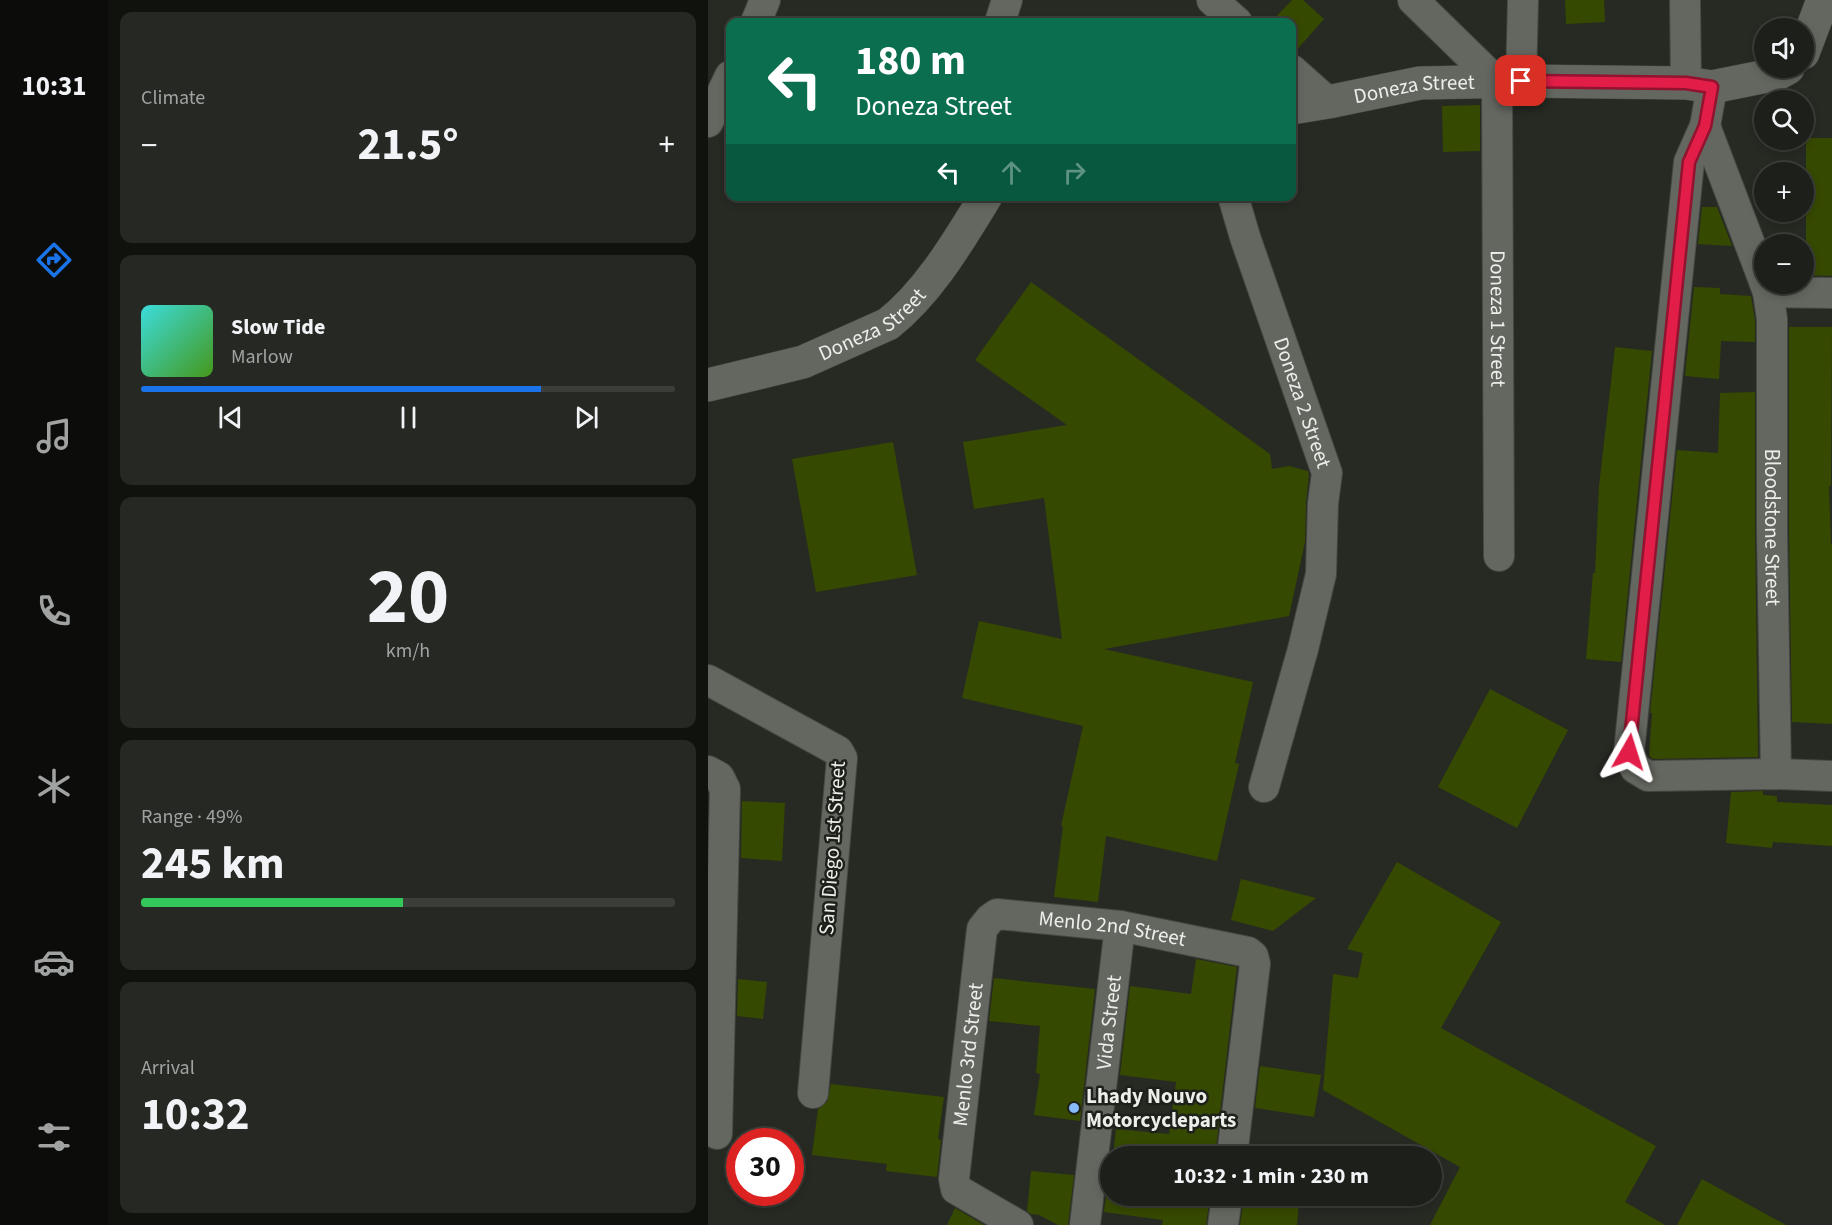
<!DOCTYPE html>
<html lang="en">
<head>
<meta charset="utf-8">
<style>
  :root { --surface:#1d201a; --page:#252823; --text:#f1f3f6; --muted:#a0a3a2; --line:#3b3e39; --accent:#1a73e8 }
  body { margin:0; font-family:"Source Sans 3",sans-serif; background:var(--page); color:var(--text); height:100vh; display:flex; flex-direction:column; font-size:22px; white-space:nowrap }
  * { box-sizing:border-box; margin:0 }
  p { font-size:20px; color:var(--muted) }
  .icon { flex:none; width:33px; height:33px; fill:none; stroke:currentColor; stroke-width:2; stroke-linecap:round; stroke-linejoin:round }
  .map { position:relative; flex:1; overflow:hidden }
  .panel { display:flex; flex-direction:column; gap:12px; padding:12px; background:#10120e; width:600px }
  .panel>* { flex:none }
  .top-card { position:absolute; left:18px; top:18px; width:570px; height:183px; border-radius:12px; box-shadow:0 3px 9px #0003,0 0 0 2px var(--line); background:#0b6e4f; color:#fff; overflow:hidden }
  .buttons { position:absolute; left:1046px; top:18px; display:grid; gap:12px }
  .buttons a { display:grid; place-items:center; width:60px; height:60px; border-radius:50%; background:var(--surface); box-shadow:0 3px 9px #0003,0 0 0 2px var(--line); font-size:30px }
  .speed { position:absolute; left:18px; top:1128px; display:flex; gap:12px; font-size:30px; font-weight:700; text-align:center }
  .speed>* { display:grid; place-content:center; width:78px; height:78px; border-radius:50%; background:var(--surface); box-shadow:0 3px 9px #0003,0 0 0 2px var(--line); line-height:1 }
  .speed .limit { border:9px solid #d22; background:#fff; color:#111 }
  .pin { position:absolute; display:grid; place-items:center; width:51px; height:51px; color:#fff; margin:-26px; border-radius:12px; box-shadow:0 3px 9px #0006 }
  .me { position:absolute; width:66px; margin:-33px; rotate:6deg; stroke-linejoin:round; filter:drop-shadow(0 0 4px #0008) }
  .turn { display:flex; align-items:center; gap:21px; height:126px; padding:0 30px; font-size:27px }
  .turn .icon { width:78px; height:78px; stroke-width:2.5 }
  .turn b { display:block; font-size:42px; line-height:51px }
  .lanes { display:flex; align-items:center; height:57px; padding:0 30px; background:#0003; justify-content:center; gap:30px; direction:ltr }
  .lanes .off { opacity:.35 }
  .big { font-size:45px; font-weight:700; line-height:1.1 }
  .panel .tile { flex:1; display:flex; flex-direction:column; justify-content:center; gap:9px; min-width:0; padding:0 21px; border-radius:12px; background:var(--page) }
  .panel .dial { align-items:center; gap:0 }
  .dial b { font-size:78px; line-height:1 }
  .song { display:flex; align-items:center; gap:18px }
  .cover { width:72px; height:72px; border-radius:9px; background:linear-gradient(135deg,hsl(180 70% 55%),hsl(100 70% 35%)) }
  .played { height:6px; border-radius:3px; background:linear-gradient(90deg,var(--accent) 75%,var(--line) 75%) }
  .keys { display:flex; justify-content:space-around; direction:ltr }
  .heat { display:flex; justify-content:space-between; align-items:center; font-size:33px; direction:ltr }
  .charge { height:9px; border-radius:4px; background:linear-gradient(90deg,#34c759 49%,var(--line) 0) }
  .trip { position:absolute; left:392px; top:1146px; width:342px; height:60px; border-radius:30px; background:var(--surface); box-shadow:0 3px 9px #0003,0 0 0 2px var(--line); font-weight:700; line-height:60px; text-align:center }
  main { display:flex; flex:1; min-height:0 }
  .tab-bar { display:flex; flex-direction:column; width:108px; justify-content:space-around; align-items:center; background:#0c0d0a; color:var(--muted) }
  .tab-bar .icon { width:42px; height:42px }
  .tab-bar .current { color:var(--accent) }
  .tab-bar b { font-size:27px; color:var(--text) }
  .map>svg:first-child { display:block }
  .building { fill:#364900 }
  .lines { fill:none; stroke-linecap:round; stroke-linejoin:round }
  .minor-casing { stroke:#454742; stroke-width:32 }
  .tertiary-casing { stroke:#454742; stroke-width:34 }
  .minor { stroke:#64675f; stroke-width:30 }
  .tertiary { stroke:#64675f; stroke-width:33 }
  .route-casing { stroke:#92132f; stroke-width:15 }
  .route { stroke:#e11d48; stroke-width:10 }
  .poi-dot { fill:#87bbfb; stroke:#1e201a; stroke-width:2 }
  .labels { text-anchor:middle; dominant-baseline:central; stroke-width:5; stroke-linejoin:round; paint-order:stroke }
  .street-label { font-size:21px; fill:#eceeea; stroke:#1e201a }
  .poi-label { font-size:21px; font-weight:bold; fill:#eceeea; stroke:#1e201a; text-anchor:start }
</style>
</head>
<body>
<main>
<nav class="tab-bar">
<b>10:31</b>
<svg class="icon current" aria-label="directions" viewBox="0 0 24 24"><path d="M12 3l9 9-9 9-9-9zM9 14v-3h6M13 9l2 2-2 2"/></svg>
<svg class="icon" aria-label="music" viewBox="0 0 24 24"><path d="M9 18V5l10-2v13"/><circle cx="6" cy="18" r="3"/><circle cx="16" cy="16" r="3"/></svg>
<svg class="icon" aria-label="phone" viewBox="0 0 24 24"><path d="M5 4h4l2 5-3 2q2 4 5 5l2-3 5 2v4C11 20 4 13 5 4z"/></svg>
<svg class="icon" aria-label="climate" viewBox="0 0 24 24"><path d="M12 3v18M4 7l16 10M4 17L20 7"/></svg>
<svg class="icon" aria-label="car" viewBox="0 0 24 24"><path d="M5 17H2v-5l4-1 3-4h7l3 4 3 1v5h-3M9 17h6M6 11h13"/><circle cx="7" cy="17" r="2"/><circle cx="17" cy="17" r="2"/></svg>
<svg class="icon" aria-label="filters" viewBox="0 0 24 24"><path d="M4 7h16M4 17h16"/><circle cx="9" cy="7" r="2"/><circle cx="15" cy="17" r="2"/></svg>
</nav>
<section class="panel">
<div class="tile"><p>Climate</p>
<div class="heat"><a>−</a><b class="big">21.5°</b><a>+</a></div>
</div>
<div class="tile">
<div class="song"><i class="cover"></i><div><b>Slow Tide</b><p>Marlow</p></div></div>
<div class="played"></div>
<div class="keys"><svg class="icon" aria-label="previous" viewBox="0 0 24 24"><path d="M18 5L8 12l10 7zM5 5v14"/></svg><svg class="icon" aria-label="pause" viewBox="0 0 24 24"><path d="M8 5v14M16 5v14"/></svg><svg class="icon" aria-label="next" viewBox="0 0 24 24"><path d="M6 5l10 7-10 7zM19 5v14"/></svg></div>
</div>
<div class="tile dial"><b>20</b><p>km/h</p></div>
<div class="tile"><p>Range · 49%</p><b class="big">245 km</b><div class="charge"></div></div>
<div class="tile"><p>Arrival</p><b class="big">10:32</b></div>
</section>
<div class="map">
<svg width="1124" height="1225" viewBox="0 0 1124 1225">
  <rect width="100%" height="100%" fill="#272a23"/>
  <path class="building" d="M 584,0 L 595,0 L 616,19 L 586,53 L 584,53 L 584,22 L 563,22 Z
    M 857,0 L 896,0 L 897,22 L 858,24 Z
    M 772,105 L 772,151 L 735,152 L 734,106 Z
    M 1098,138 L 1124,138 L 1124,276 L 1095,275 L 1095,243 L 1098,243 Z
    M 994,207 L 1009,207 L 1024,246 L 990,244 Z
    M 323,282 L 562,454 L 564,469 L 581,466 L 600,471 L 601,475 L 598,503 L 597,542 L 581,616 L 396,649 L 545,682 L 527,763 L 531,764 L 509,861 L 398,836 L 390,902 L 346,897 L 355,826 L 353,826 L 375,726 L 254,698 L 271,621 L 354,639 L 336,498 L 266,509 L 255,442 L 359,425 L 267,360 Z
    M 986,287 L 1012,288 L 1012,294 L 1043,296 L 1047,320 L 1047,342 L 1013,341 L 1011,379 L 977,376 Z
    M 1081,327 L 1124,327 L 1123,486 L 1121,486 L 1123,544 L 1124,544 L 1124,724 L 1084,722 L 1081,531 Z
    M 907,347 L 944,351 L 913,662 L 878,659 L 885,573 L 887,573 L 891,486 Z
    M 1047,392 L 1047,531 L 1050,757 L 945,759 L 941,756 L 944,713 L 942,713 L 969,450 L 1010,453 L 1012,393 Z
    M 185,442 L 209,575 L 108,592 L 84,459 Z
    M 782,689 L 860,730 L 809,828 L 730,787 Z
    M 1055,791 L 1055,795 L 1069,796 L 1069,802 L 1124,805 L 1124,846 L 1065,842 L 1064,848 L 1018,843 L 1023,792 Z
    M 34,801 L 77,803 L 74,861 L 33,858 Z
    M 689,862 L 793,922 L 733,1028 L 948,1146 L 917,1202 L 957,1225 L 722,1225 L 752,1167 L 615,1090 L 625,974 L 650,978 L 655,953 L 639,949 Z
    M 533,879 L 608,898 L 565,931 L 523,920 Z
    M 488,959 L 529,967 L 507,1156 L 405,1156 L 408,1129 L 461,1134 L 468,1082 L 412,1075 L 422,986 L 483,994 Z
    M 286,978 L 387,989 L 372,1121 L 326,1115 L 332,1074 L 328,1073 L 332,1026 L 281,1021 Z
    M 30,979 L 59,982 L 55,1019 L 29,1016 Z
    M 552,1066 L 613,1075 L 606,1117 L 547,1108 Z
    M 123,1084 L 236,1097 L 230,1139 L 233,1140 L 229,1177 L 178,1171 L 179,1164 L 104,1155 L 110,1109 L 119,1102 Z
    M 323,1171 L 366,1175 L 360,1225 L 350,1225 L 331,1215 L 323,1214 L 319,1211 Z
    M 994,1179 L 1078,1225 L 969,1225 Z
    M 398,1196 L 502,1196 L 498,1225 L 454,1225 L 455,1220 L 396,1212 Z
    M 536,1198 L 591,1203 L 589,1225 L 532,1225 Z
    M 247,1208 L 276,1225 L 239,1225 Z"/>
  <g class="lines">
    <defs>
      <g id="minor">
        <path d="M 504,0 L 529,22"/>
        <path id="s1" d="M 705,0 L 789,82 L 791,556"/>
        <path d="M 977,0 L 978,83"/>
        <path d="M 48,22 L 57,0"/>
        <path d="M 292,22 L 299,0"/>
        <path d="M 584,70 L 620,102"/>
        <path d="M 813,81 L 815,0"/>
        <path d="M 1004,87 L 997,126 L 981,162 L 921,752 L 927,768 L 940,776 L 1068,774 L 1124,776"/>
        <path d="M 0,122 L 22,76"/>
        <path d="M 997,126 L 1056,281"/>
        <path id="s2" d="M 525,196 L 537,237 L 619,473 L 615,503 L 613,574 L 595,649 L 556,787"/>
        <path id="s3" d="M 1057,284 L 1060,292 L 1064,319 L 1064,531 L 1068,774"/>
        <path d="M 1060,292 L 1124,293"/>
        <path d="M 0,680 L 130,751 L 134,758 L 105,1093"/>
        <path d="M 0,771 L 11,777 L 17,789 L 9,1134"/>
        <path id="s4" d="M 310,1225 L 248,1189 L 246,1179 L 274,929 L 282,919 L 289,914 L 412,926 L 540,952 L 545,956 L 547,964 L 524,1156"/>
        <path id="s5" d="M 377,1225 L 412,926"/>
        <path d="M 515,1225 L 519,1196"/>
      </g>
      <g id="tertiary">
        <path d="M 1095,53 L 1115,0"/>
        <path id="s6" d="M 584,108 L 620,102 L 712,83 L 813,81 L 978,83 L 1004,87 L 1069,74 L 1080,68"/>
        <path id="s7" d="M 0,385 L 95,362 L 180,324 C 221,292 251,240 278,196"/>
      </g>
    </defs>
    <use href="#minor" class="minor-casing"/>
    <use href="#tertiary" class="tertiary-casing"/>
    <use href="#minor" class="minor"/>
    <use href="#tertiary" class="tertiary"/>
  </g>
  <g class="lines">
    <defs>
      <path id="route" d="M 813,81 L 978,83 L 1004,87 L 997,126 L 981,162 L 921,752"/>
    </defs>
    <use href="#route" class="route-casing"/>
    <use href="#route" class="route"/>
  </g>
  <circle class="poi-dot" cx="366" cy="1108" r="6"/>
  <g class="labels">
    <g class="street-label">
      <text stroke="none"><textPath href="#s6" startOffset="124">Doneza Street</textPath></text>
      <text stroke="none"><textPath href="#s1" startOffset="354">Doneza 1 Street</textPath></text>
      <text stroke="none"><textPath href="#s7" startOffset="177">Doneza Street</textPath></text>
      <text stroke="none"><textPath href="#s2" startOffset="218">Doneza 2 Street</textPath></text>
      <text stroke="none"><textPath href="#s3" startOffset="244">Bloodstone Street</textPath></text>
      <text transform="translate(124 848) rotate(-86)">San Diego 1st Street</text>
      <text stroke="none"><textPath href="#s4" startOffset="471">Menlo 2nd Street</textPath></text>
      <text stroke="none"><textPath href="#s5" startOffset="204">Vida Street</textPath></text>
      <text stroke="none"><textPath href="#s4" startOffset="207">Menlo 3rd Street</textPath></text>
    </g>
    <g class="poi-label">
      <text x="378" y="1096">Lhady Nouvo<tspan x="378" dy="24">Motorcycleparts</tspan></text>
    </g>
  </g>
</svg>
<div class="buttons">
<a><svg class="icon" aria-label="sound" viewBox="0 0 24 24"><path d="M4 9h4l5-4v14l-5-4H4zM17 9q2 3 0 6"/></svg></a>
<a><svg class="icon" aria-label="search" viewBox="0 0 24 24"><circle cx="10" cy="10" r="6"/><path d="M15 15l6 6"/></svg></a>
<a>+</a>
<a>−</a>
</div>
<div class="speed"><div class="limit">30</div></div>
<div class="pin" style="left:813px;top:81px;background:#d93025"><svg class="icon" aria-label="arrive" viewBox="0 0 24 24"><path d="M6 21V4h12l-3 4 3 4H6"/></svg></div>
<svg class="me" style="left:921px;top:752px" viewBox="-20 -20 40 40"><path d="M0-17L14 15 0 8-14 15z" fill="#e11d48" stroke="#fff" stroke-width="4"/></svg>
<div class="trip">10:32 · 1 min · 230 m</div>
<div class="top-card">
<div class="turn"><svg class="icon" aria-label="left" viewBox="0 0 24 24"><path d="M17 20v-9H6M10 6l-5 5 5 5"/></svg><div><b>180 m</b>Doneza Street</div></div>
<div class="lanes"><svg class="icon" aria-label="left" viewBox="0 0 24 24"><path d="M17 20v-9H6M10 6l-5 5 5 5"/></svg><svg class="icon off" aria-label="ahead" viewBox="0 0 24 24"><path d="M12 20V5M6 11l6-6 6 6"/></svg><svg class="icon off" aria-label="right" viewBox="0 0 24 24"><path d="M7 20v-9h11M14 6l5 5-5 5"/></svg></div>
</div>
</div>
</main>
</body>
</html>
